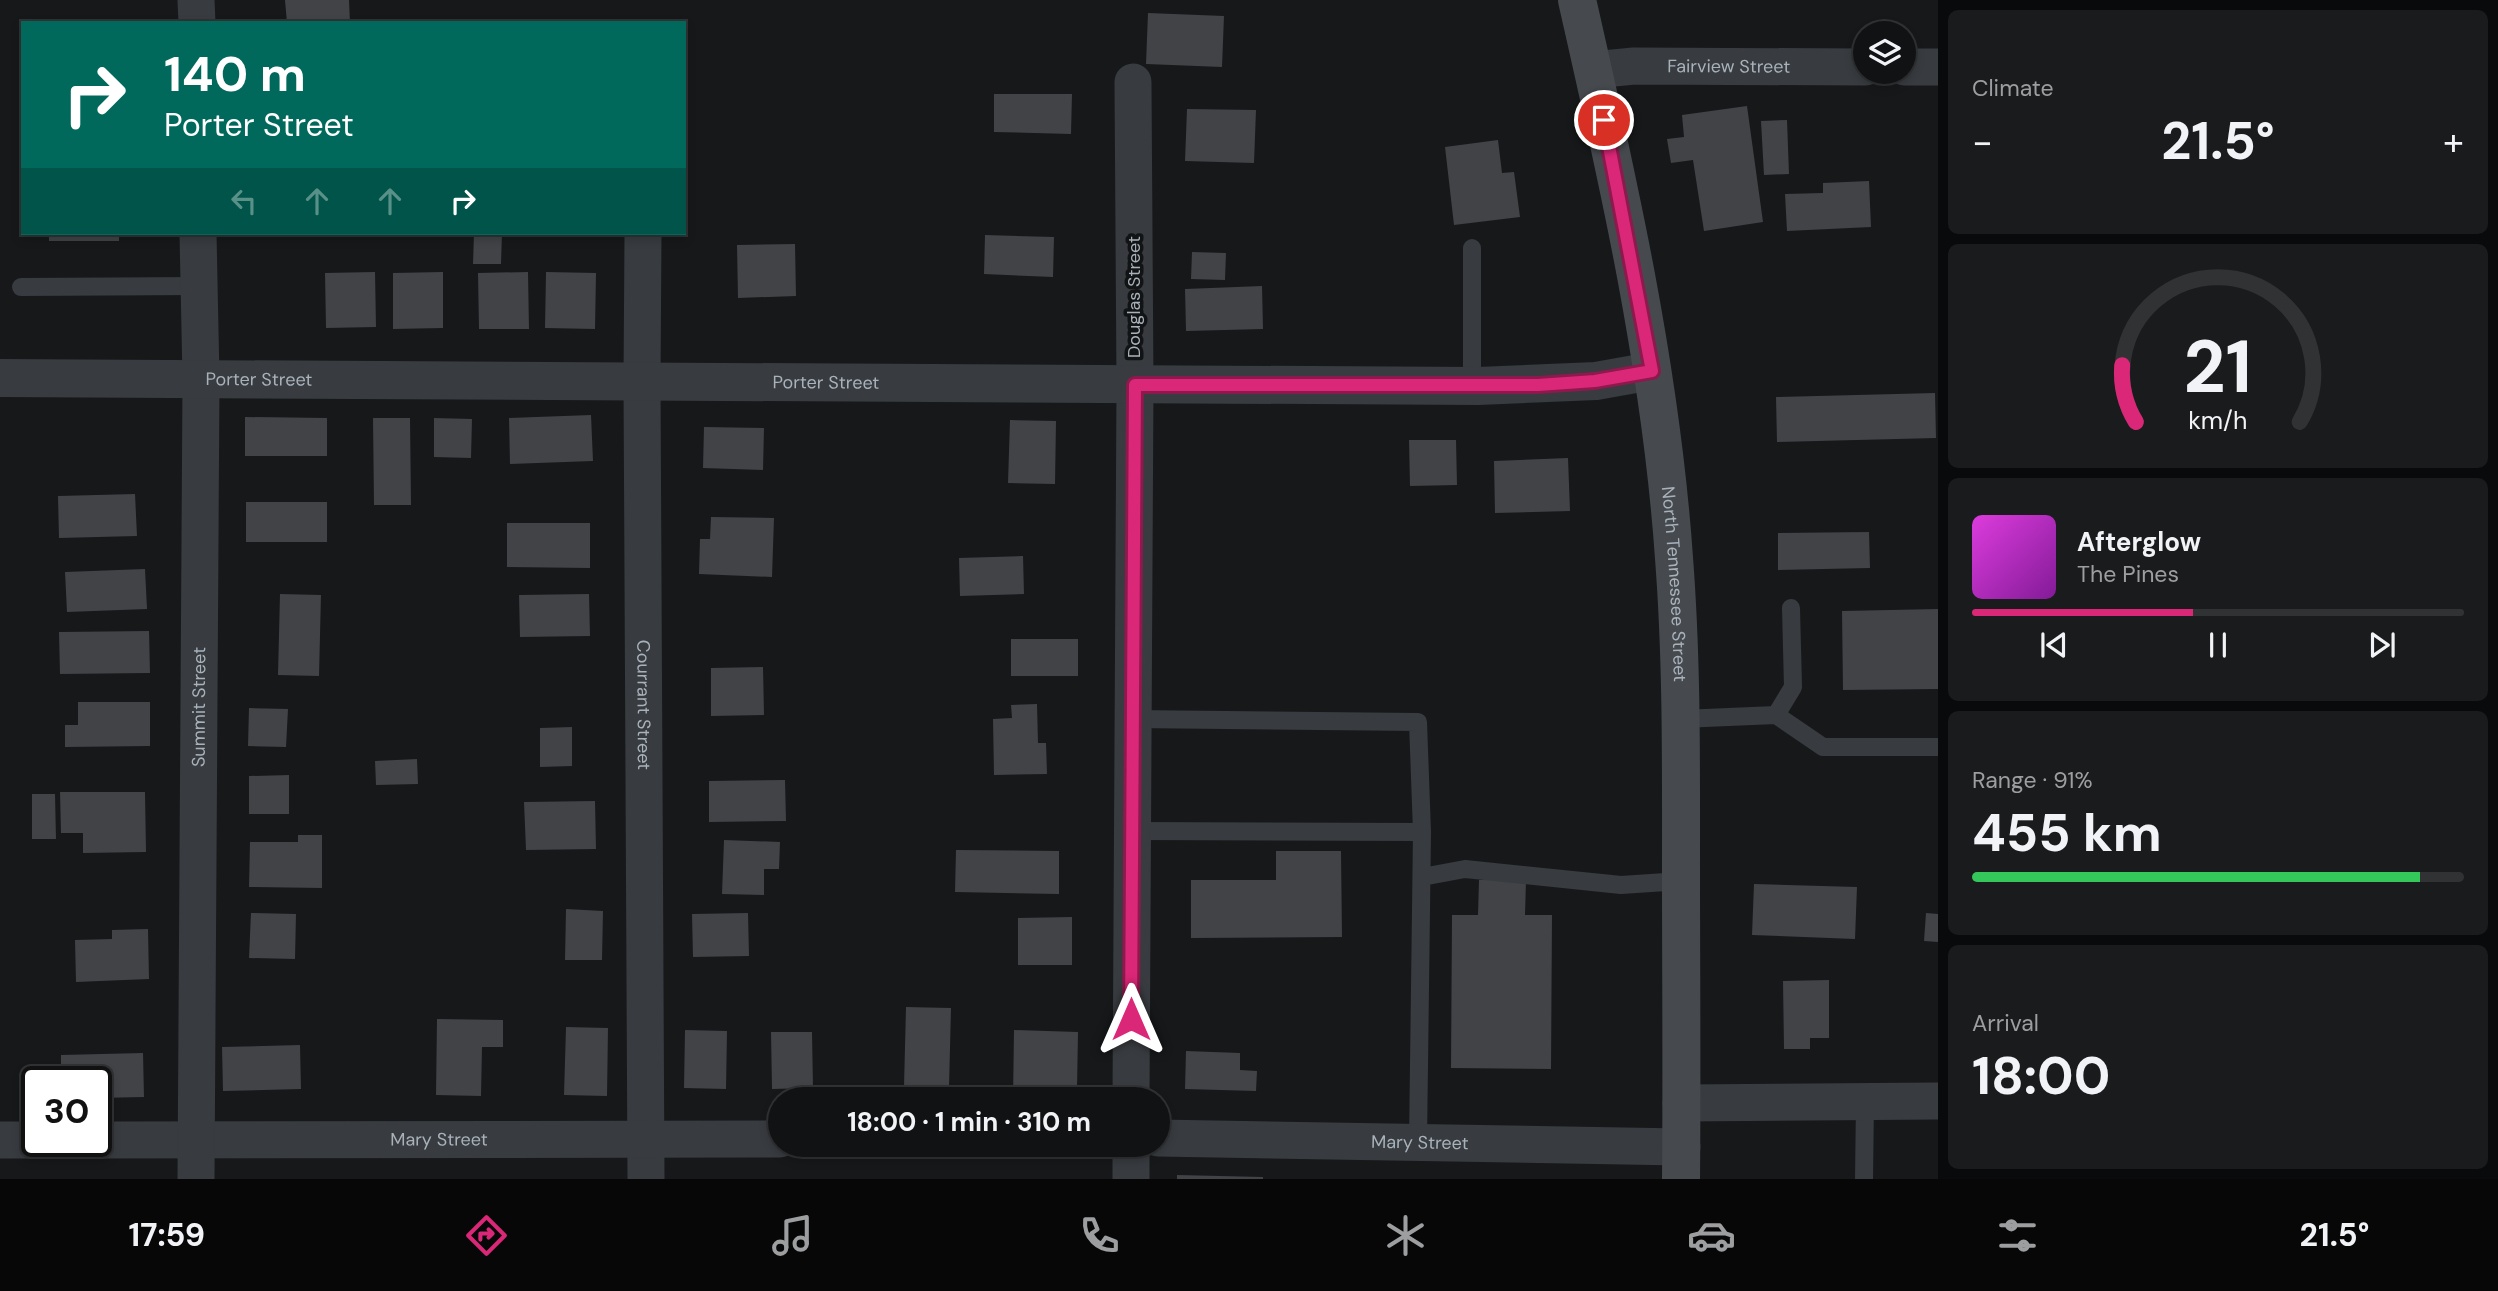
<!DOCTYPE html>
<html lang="en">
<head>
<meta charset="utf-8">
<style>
  :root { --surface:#111214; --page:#1a1b1d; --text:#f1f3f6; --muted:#9c9ea0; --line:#303234; --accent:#db2777 }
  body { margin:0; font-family:"DM Sans",sans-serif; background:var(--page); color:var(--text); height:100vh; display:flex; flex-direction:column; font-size:26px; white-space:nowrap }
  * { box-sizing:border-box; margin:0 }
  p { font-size:23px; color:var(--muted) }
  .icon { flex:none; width:38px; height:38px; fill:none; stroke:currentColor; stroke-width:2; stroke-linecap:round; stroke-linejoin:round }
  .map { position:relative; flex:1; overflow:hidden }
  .panel { display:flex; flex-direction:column; gap:10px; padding:10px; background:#090a0b; width:560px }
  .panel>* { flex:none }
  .banner { position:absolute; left:21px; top:21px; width:665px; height:214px; border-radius:0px; box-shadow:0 4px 10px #0003,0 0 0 2px var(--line); background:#00695c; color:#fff; overflow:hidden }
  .tools { position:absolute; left:1853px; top:21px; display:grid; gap:14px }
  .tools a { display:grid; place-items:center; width:63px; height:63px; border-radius:50%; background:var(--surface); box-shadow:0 4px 10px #0003,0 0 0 2px var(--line); font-size:35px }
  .speed { position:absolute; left:21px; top:1066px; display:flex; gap:14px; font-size:35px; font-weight:700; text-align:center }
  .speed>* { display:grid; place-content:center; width:91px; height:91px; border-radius:50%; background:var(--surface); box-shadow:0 4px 10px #0003,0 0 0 2px var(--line); line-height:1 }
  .speed .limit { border:4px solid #111; border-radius:10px; background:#fff; color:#111 }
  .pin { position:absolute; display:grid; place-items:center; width:60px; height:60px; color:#fff; margin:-30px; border:4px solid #fff; border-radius:50%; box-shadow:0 2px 7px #0007 }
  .me { position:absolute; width:77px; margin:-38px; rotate:0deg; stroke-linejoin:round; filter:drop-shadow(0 0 5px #0008) }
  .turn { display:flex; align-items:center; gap:24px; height:147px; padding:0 28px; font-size:32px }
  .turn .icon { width:91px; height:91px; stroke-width:2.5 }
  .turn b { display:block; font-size:49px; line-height:60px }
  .lanes { display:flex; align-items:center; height:66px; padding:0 28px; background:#0003; justify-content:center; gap:35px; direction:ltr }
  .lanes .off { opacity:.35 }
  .big { font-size:52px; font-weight:700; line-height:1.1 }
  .panel .card { flex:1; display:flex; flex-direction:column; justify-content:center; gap:10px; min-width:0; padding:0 24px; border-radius:10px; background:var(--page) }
  .panel .dial { align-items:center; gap:0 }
  .dial svg { height:182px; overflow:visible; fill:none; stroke:var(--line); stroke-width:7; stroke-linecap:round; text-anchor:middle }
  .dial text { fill:var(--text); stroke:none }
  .song { display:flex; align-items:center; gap:21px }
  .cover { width:84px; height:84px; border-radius:10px; background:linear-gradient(135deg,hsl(300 70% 55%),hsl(290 70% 35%)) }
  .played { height:7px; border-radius:4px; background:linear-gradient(90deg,var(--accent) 45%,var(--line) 45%) }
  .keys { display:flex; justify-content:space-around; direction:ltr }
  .heat { display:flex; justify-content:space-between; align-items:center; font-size:38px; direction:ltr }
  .charge { height:10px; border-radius:5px; background:linear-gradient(90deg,#34c759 91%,var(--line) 0) }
  .trip { position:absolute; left:768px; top:1087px; width:402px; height:70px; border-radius:35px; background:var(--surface); box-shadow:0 4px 10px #0003,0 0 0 2px var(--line); font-weight:700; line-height:70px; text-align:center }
  .tab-bar { display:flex; height:112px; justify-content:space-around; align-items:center; background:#070708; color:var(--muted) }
  .tab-bar .icon { width:49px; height:49px }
  .tab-bar .on { color:var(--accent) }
  .tab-bar b { font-size:32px; color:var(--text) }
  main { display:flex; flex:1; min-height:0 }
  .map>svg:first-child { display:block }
  .building { fill:#414347 }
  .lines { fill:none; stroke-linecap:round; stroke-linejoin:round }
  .service { stroke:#383b3f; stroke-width:18 }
  .minor { stroke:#383b3f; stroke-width:37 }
  .tertiary { stroke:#383b3f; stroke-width:38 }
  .secondary { stroke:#464a4f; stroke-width:38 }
  .route-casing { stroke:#8e194d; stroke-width:18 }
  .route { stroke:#db2777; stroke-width:12 }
  .labels { text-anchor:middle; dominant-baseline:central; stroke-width:7; stroke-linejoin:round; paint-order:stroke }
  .street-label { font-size:18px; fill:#a8b2bb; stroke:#121315 }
</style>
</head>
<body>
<main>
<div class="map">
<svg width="1938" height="1179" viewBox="0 0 1938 1179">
  <rect width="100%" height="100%" fill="#17181a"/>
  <path class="building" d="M 285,0 L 349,0 L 350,23 L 287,23 Z
    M 1148,13 L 1224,16 L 1222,67 L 1146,64 Z
    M 994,94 L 1072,94 L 1071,134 L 994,132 Z
    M 1747,106 L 1763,222 L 1704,231 L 1693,160 L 1671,163 L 1667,139 L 1684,137 L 1682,115 Z
    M 1187,109 L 1256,110 L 1254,163 L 1185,161 Z
    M 1787,120 L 1789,174 L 1764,175 L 1761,121 Z
    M 1498,140 L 1502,173 L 1514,172 L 1520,217 L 1454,225 L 1445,147 Z
    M 1869,181 L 1871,227 L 1787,231 L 1785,194 L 1823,193 L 1823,183 Z
    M 49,233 L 119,233 L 119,241 L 49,241 Z
    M 474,233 L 502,233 L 501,264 L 473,264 Z
    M 985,235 L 1054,237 L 1053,277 L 984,274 Z
    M 795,244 L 796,296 L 738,298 L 737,245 Z
    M 1192,252 L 1226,253 L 1225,280 L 1191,279 Z
    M 375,272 L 376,327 L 326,328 L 325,273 Z
    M 443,272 L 443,328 L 393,329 L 393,273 Z
    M 528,272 L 529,329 L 479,329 L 478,273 Z
    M 546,272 L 596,273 L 595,329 L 545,328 Z
    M 1262,286 L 1263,329 L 1186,331 L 1185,289 Z
    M 1935,393 L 1936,438 L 1777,442 L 1776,397 Z
    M 591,415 L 593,461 L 510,464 L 509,418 Z
    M 245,417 L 327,418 L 327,456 L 245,456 Z
    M 373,418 L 410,418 L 411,505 L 374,505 Z
    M 434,418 L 472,419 L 471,458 L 434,457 Z
    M 1010,420 L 1056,421 L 1055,484 L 1008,483 Z
    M 704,427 L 764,428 L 763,470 L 703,468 Z
    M 1409,440 L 1456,440 L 1457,485 L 1410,486 Z
    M 1568,458 L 1570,511 L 1495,513 L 1494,461 Z
    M 135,494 L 137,536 L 59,538 L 58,496 Z
    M 246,502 L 327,502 L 327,542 L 246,542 Z
    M 711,517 L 774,518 L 772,577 L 699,574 L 700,539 L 710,539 Z
    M 507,523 L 590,523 L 590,568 L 507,567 Z
    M 1869,532 L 1870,568 L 1778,570 L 1778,533 Z
    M 1023,556 L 1024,594 L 960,596 L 959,558 Z
    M 145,569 L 147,609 L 67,612 L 65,572 Z
    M 280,594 L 321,595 L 319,676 L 278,675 Z
    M 589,594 L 590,636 L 520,637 L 519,595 Z
    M 1938,609 L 1938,689 L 1843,690 L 1842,611 Z
    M 149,631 L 150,673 L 60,674 L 59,632 Z
    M 1011,639 L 1078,639 L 1078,676 L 1011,676 Z
    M 763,667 L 764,715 L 711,716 L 711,668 Z
    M 78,702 L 150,702 L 150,746 L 65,747 L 65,725 L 78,725 Z
    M 1037,704 L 1038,743 L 1046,743 L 1047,774 L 994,775 L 993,719 L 1012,718 L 1011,705 Z
    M 249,708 L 288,709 L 286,747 L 248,746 Z
    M 572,727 L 572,766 L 540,767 L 540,728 Z
    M 417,759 L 418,784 L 376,785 L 375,761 Z
    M 289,775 L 289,814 L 249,814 L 249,776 Z
    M 785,780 L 786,821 L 709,822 L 709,781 Z
    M 60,792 L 145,792 L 146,852 L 83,853 L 83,833 L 61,833 Z
    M 32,794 L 55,794 L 56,839 L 32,839 Z
    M 595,801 L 596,849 L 526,850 L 524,802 Z
    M 298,835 L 322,835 L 322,888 L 249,887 L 250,842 L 298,842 Z
    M 724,840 L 780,842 L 779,869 L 764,869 L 764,895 L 722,894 Z
    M 956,850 L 1059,851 L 1059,894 L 955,892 Z
    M 1276,851 L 1341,851 L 1342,937 L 1191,938 L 1191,880 L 1276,880 Z
    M 1479,880 L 1526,880 L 1525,915 L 1552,915 L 1551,1069 L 1451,1068 L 1452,915 L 1478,915 Z
    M 1754,884 L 1857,887 L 1855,939 L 1752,935 Z
    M 566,909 L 603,911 L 602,960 L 565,960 Z
    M 251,913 L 296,914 L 295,959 L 249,958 Z
    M 748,913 L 749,956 L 693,957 L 692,914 Z
    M 1926,913 L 1938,914 L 1938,942 L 1924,941 Z
    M 1072,917 L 1072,965 L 1018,965 L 1018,918 Z
    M 148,929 L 149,979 L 76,982 L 75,940 L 112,939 L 112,930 Z
    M 1829,980 L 1829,1038 L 1810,1038 L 1810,1049 L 1784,1049 L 1783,981 Z
    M 906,1007 L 951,1008 L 949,1088 L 904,1087 Z
    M 437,1019 L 503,1020 L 503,1047 L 482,1047 L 481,1096 L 436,1095 Z
    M 566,1027 L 608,1028 L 607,1096 L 564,1095 Z
    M 685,1030 L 727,1031 L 726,1089 L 684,1088 Z
    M 1014,1030 L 1078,1032 L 1077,1090 L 1049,1089 L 1049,1099 L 1013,1099 Z
    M 771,1032 L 812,1032 L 813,1088 L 772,1089 Z
    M 300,1045 L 301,1089 L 223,1091 L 222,1047 Z
    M 1186,1051 L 1240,1053 L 1240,1070 L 1257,1071 L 1256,1091 L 1185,1089 Z
    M 143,1053 L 144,1097 L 96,1098 L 96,1082 L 61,1082 L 61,1055 Z
    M 1177,1175 L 1263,1177 L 1263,1179 L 1177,1179 Z"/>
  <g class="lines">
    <path class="service" d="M 1472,248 L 1472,386
      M 21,287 L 199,286
      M 1776,715 L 1793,687 L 1791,608
      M 1132,719 L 1418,722 L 1422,832 L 1418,1143
      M 1681,719 L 1776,715 L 1823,747 L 1938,747
      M 1132,831 L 1422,832
      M 1422,877 L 1465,869 L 1621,885 L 1681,881
      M 1864,1179 L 1865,1102"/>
    <g class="minor">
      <path d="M 196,0 L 197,23"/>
      <path d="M 1904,67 L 1938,67"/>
      <path id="s1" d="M 1593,70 L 1634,66 L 1866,67"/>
      <path id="s2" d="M 643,233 L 642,381 L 646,1179"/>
      <path d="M 1131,1099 L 1135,385 L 1133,82"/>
      <path d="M 1681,1103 L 1938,1101"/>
      <path id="s3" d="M 1158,1138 L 1682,1147"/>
      <path d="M 0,1140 L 37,1140"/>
      <path id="s4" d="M 96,1140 L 780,1139"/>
      <path d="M 1131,1144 L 1131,1179"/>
      <path id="s5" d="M 196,1179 L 201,379 L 198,233"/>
    </g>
    <path class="tertiary" id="s6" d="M 0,378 L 1478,386 L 1596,381 L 1652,371"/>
    <path class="secondary" id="s7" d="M 1577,0 C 1619,184 1661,370 1674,558 C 1682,662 1681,765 1681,869 C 1681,972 1682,1076 1681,1179"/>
  </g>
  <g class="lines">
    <defs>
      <path id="route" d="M 1131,1019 L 1135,385 L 1538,385 L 1595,381 L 1652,371 L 1604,120"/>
    </defs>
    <use href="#route" class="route-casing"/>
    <use href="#route" class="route"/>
  </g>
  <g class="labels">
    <g class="street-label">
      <text stroke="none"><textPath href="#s1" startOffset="136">Fairview Street</textPath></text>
      <text transform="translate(1134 297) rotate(-90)">Douglas Street</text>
      <text stroke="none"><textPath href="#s6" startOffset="259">Porter Street</textPath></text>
      <text stroke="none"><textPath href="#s6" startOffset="826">Porter Street</textPath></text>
      <text stroke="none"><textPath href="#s7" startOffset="593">North Tennessee Street</textPath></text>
      <text stroke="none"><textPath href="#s5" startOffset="472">Summit Street</textPath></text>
      <text stroke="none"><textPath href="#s2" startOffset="472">Courrant Street</textPath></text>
      <text stroke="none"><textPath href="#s4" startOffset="343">Mary Street</textPath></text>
      <text stroke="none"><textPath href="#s3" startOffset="262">Mary Street</textPath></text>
    </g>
  </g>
</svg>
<div class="tools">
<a><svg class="icon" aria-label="layers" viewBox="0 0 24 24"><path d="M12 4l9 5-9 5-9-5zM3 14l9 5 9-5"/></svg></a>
</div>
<div class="speed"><div class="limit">30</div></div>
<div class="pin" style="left:1604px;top:120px;background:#d93025"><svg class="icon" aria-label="arrive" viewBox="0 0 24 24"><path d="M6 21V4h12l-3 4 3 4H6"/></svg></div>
<svg class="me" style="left:1131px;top:1019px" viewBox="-20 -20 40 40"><path d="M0-17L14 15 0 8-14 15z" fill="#db2777" stroke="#fff" stroke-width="4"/></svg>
<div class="trip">18:00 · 1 min · 310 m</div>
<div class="banner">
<div class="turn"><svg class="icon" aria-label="right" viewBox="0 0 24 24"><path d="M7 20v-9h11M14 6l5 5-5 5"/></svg><div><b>140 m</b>Porter Street</div></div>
<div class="lanes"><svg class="icon off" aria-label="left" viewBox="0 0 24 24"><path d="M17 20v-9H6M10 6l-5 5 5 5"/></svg><svg class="icon off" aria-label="ahead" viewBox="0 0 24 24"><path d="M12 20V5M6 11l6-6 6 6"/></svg><svg class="icon off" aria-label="ahead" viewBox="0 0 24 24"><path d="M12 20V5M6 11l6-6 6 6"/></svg><svg class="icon" aria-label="right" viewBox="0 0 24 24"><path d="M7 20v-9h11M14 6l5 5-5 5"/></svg></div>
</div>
</div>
<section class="panel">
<div class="card"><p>Climate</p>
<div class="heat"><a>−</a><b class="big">21.5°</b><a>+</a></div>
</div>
<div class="card dial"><svg viewBox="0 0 100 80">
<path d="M14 69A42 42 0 1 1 86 69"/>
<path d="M14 69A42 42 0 0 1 8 44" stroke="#db2777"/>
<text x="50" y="56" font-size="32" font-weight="700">21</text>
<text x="50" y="72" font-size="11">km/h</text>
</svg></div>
<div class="card">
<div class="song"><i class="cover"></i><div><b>Afterglow</b><p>The Pines</p></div></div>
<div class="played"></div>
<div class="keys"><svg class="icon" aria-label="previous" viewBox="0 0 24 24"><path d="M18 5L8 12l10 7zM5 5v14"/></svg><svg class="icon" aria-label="pause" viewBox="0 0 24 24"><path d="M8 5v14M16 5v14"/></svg><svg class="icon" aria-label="next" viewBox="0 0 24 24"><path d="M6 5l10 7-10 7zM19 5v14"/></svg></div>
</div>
<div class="card"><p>Range · 91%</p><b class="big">455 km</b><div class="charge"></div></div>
<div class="card"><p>Arrival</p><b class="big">18:00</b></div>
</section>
</main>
<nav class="tab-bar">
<b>17:59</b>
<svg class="icon on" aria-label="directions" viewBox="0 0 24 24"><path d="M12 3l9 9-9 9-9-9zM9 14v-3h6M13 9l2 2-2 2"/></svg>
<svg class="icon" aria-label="music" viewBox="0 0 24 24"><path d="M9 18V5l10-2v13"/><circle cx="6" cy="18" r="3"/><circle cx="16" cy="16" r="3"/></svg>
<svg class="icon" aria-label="phone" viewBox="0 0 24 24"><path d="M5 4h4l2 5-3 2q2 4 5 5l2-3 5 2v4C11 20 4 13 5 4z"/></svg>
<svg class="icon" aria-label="climate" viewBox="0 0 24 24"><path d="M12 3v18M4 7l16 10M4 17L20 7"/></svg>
<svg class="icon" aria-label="car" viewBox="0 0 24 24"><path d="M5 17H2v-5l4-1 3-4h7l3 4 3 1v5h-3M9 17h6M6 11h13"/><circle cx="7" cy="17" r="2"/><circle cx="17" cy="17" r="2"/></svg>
<svg class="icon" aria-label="filters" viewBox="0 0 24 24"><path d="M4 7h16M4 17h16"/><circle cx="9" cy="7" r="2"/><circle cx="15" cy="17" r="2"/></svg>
<b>21.5°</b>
</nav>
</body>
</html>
